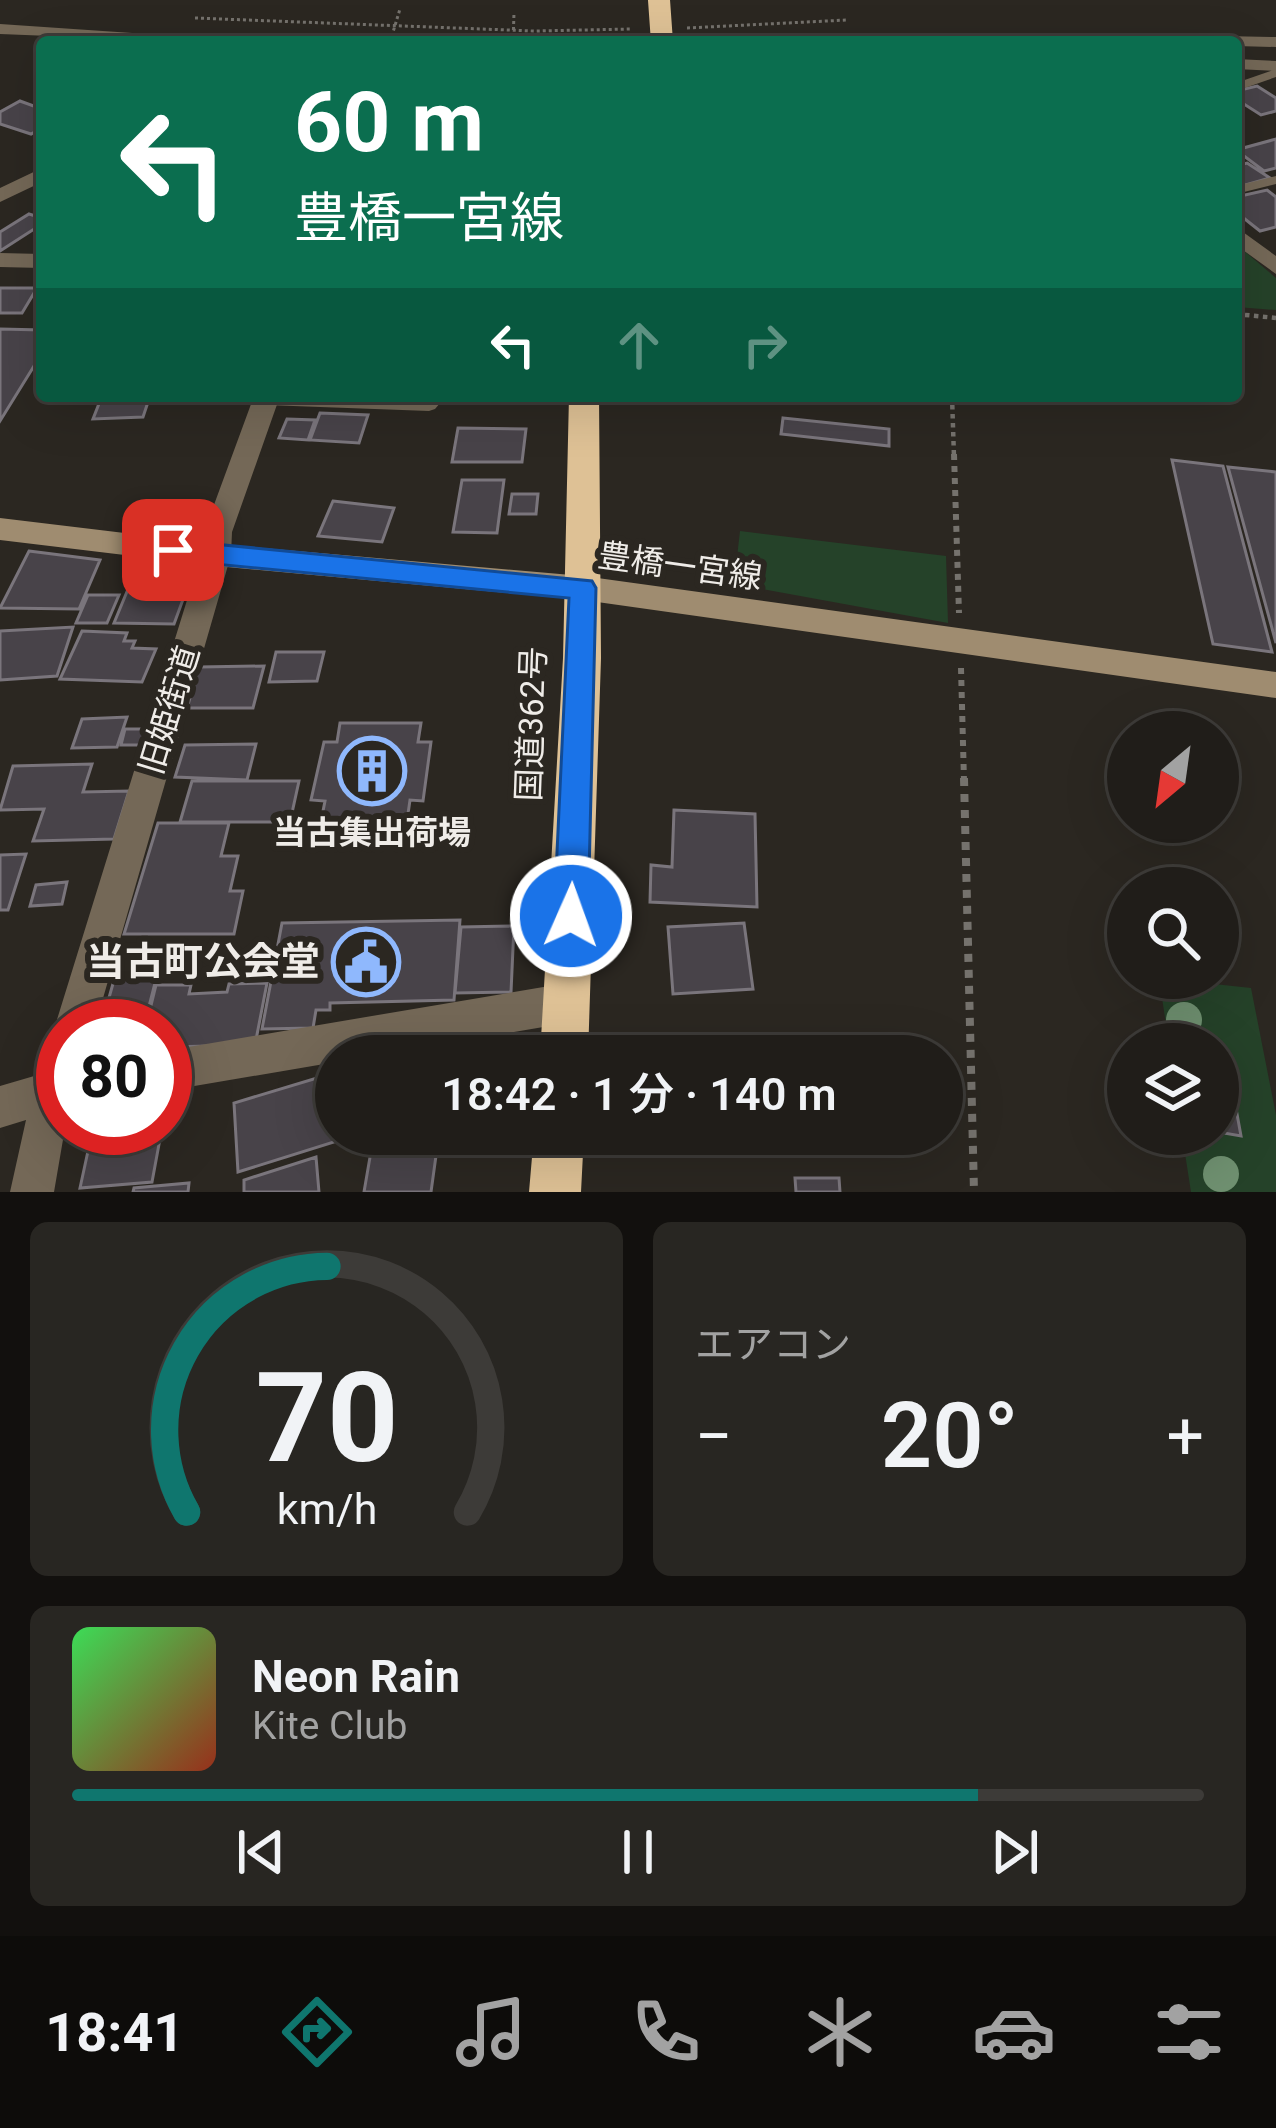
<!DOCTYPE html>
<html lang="ja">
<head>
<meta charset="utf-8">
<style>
  :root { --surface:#201d19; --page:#282622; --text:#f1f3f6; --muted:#a2a2a2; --line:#3d3b38; --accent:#0f766e }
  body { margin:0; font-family:Roboto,"Noto Sans JP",sans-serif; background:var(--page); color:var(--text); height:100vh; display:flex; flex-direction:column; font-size:45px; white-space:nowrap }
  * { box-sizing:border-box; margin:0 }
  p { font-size:39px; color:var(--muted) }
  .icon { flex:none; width:66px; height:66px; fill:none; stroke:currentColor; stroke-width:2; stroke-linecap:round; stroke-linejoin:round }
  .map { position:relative; height:1192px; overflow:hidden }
  .panel { display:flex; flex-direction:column; gap:30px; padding:30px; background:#12100e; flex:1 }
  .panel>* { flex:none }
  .banner { position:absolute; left:36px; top:36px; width:1206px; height:366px; border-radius:12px; box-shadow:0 12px 48px #0002,0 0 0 3px var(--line); background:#0b6e4f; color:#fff; overflow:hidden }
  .needle { width:78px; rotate:209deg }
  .controls { position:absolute; left:1107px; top:711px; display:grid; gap:24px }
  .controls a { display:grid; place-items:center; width:132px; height:132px; border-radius:50%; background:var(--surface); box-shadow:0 12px 48px #0002,0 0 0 3px var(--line); font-size:60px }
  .speed { position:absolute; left:36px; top:999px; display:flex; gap:24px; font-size:60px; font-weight:700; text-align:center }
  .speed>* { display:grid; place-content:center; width:156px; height:156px; border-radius:50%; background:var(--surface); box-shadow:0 12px 48px #0002,0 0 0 3px var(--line); line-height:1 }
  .speed .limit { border:18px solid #d22; background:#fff; color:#111 }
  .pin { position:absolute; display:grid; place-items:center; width:102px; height:102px; color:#fff; margin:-51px; border-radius:24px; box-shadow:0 6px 18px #0006 }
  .me { position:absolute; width:132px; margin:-66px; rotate:2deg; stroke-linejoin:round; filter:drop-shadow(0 0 9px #0008) }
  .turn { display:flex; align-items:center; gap:42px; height:252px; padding:0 60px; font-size:54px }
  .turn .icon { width:156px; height:156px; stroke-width:2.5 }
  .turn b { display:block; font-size:84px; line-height:102px }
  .lanes { display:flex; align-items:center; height:114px; padding:0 60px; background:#0003; justify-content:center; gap:60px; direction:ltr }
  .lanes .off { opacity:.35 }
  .big { font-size:90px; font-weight:600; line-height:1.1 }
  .panel .widget { flex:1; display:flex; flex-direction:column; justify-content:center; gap:18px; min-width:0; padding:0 42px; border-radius:18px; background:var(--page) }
  .panel .dial { align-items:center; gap:0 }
  .dial svg { height:312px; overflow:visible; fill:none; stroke:var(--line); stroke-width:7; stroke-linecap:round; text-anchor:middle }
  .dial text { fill:var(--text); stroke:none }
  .song { display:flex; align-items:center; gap:36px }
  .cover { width:144px; height:144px; border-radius:18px; background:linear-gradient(135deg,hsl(130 70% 55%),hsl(10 70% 35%)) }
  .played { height:12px; border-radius:6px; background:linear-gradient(90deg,var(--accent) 80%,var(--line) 80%) }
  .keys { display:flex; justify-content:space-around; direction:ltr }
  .heat { display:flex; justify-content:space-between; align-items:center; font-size:66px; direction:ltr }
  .panel .tiles { flex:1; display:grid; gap:30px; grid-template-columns:1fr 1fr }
  .widget:last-child { grid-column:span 2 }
  .trip { position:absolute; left:315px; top:1035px; width:648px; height:120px; border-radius:60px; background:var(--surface); box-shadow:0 12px 48px #0002,0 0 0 3px var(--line); font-weight:600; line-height:120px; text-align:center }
  .menu { display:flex; height:192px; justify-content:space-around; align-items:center; background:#0d0c0a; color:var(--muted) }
  .menu .icon { width:84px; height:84px }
  .menu .current { color:var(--accent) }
  .menu b { font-size:54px; color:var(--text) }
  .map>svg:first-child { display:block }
  .green { fill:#254229 }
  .building { fill:#484349; stroke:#7a757c; stroke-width:3 }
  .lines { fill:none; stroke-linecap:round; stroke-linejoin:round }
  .path-far3 { stroke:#75726d; stroke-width:3; stroke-dasharray:3 3; stroke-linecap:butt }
  .path-far2 { stroke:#75726d; stroke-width:4.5; stroke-dasharray:4.5 4.5; stroke-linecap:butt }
  .path-far1 { stroke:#75726d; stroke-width:6; stroke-dasharray:6 6; stroke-linecap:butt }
  .path { stroke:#75726d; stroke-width:8; stroke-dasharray:8 8; stroke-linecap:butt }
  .lane { fill:#746857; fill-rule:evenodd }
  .street { fill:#746857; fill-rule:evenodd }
  .secondary { fill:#9f8c70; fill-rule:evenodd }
  .highway { fill:#dec195; fill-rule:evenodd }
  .highway-bridge { stroke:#dec195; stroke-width:22 }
  .tree { fill:#6f9070 }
  .route { fill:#1a73e8; stroke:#114b97; stroke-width:3 }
  .labels { text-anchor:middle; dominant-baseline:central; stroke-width:12; stroke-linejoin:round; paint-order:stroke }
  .street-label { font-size:33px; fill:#efece8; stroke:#2b2721 }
  .poi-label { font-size:33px; font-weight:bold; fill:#efece8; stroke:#2b2721 }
  .near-poi-label { font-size:39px; font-weight:bold; fill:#efece8; stroke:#2b2721; text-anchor:end }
</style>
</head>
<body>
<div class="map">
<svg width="1276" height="1192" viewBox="0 0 1276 1192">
  <rect width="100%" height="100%" fill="#2b2721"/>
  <path class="green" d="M 1236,244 L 1276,278 L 1276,310 L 1236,307 Z
    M 740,531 L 946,556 L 948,623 L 734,584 Z
    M 1159,978 L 1251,988 L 1276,1115 L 1276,1192 L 1191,1192 L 1182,1134 L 1218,1134 L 1218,1044 L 1169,1044 Z"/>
  <path class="building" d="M 1257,86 L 1276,98 L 1276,111 L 1261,115 L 1236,99 L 1236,91 Z
    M 20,101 L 42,109 L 42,128 L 31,134 L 0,124 L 0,112 Z
    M 1276,139 L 1276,168 L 1264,171 L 1236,150 Z
    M 1247,163 L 1270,178 L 1242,186 L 1236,182 L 1236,166 Z
    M 1267,190 L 1276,197 L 1276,227 L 1260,231 L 1236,212 L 1236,197 Z
    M 29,214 L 42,218 L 42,224 L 0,251 L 0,232 Z
    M 0,288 L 37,288 L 22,313 L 0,313 Z
    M 0,329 L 42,330 L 42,353 L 0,421 Z
    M 102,396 L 150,396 L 143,417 L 93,419 Z
    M 320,413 L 368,415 L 359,443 L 310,440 Z
    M 783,418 L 889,429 L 889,446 L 781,434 Z
    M 287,419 L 315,420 L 308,440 L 279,438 Z
    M 458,428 L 526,429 L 522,462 L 452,462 Z
    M 1172,460 L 1223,466 L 1272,652 L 1213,644 Z
    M 1228,467 L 1276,472 L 1276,643 Z
    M 462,480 L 504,480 L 497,533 L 453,532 Z
    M 512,494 L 538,494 L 536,514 L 509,514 Z
    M 333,501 L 394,508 L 382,542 L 318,536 Z
    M 29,551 L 100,560 L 79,609 L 0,608 Z
    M 131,582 L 189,583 L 174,624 L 114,623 Z
    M 88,595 L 119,595 L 107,623 L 76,623 Z
    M 73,627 L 57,676 L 0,680 L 0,631 Z
    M 82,631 L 127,633 L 124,641 L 135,641 L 132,648 L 156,649 L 142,682 L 60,679 Z
    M 276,652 L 324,652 L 317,681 L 269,682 Z
    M 264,666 L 253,708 L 187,708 L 199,667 Z
    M 127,717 L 117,747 L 72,748 L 82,719 Z
    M 340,723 L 421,723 L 418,742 L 431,742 L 423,801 L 410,800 L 407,821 L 321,821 L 325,801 L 311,800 L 324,742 L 337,742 Z
    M 125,729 L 146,729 L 142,745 L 121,745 Z
    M 256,744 L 247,780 L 175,777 L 185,745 Z
    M 92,764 L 83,792 L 129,791 L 114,839 L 33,841 L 44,809 L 0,810 L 13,766 Z
    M 192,781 L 299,781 L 290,822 L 180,822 Z
    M 674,810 L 755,814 L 757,907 L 650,902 L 651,865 L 672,867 Z
    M 158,823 L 229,823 L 221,856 L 238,856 L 230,891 L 243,891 L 234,934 L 124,934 Z
    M 26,854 L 8,910 L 0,910 L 0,855 Z
    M 67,882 L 62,904 L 30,906 L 36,885 Z
    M 460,920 L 454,1000 L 330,1003 L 330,1010 L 316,1010 L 313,1028 L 262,1029 L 282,923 Z
    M 744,923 L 753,989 L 673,994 L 668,927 Z
    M 514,926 L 511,992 L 455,993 L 461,927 Z
    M 156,979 L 144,1026 L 101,1026 L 114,980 Z
    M 267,983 L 255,1045 L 165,1047 L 165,1026 L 146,1026 L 156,985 L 191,985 L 189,994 L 227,992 L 229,984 Z
    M 327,1075 L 334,1142 L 238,1172 L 234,1103 Z
    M 1218,1089 L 1233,1092 L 1241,1136 L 1218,1132 Z
    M 93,1128 L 162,1128 L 152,1182 L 80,1188 Z
    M 374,1134 L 439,1134 L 431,1192 L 364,1192 Z
    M 686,1134 L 840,1134 L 841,1154 L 686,1149 Z
    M 316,1157 L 319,1192 L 244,1192 L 244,1180 Z
    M 795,1178 L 839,1178 L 840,1192 L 796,1192 Z
    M 189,1183 L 188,1192 L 133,1192 L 134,1188 Z"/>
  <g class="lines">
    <path class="path-far3" d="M 195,18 L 534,31 L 631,29
      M 687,28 L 847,20
      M 390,42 L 400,9
      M 513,42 L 514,13"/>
    <path class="path-far2" d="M 1236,314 L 1276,318
      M 952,396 L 954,457"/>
    <path class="path-far1" d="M 954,454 L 959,613
      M 961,668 L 964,781"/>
    <path class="path" d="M 964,778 L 974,1192"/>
    <path class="lane" d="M 1276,69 L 1276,77 L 1236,91 L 1236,83 Z
      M 1276,176 L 1276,184 L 1236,194 L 1236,186 Z
      M 259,396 L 424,399 L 446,396 L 435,409 L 429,411 L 266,405 L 260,403 Z"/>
    <path class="street" d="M 0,24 L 191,37 L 200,42 L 0,34 Z
      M 1073,33 L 1276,37 L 1276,47 L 1236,46 L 1236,42 L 845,42 L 854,37 Z
      M 1236,59 L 1276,61 L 1276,71 L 1236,69 Z
      M 42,168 L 42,182 L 0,202 L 0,188 Z
      M 1236,227 L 1276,256 L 1276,274 L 1236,245 Z
      M 0,253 L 42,254 L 42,268 L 0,267 Z
      M 254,396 L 280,396 L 232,532 L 231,555 L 95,1026 L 63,1026 L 63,1041 L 55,1026 L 201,555 L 204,532 Z
      M 567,983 L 581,989 L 587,1003 L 581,1017 L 567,1023 L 372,1056 L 336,1056 L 336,1062 L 165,1091 L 165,1051 Z
      M 63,1048 L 65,1128 L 54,1192 L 10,1192 L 26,1120 L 0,1128 L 0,1086 L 41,1074 L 49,1054 Z"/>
    <path class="secondary" d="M 0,518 L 216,544 L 583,576 L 1276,672 L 1276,698 L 583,600 L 216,566 L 0,540 Z"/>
    <path class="highway" d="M 569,396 L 599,396 L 601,658 L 588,1056 L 540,1056 L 563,658 Z
      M 534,1134 L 584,1134 L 581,1192 L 529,1192 Z"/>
    <path class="highway-bridge" d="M 659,0 L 662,42"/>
  </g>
  <g class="tree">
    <circle cx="1184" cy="1020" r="18"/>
    <circle cx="1221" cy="1174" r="18"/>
  </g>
  <path class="route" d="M 173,540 L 592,581 L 596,588 L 588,916 L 583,928 L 571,933 L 559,928 L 554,916 L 569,598 L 173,560 L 160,550 Z"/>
  <defs>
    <symbol id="building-ring" viewBox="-11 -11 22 22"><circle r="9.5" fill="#2b2721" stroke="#8fb8fd" stroke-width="1.5"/><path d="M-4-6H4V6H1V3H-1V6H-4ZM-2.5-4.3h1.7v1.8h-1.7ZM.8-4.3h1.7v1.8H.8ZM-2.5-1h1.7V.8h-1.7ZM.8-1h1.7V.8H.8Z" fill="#8fb8fd"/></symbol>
    <symbol id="civic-ring" viewBox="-11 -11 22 22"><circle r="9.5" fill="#2b2721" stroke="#8fb8fd" stroke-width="1.5"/><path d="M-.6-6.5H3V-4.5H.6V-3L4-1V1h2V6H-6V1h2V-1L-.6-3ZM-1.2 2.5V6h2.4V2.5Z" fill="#8fb8fd"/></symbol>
  </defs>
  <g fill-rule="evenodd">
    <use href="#building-ring" x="334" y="733" width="76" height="76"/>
    <use href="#civic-ring" x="328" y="924" width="76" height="76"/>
  </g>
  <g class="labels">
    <g class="street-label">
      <text transform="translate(680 566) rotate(8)">豊橋一宮線</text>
      <text transform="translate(169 710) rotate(-73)">旧姫街道</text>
      <text transform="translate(531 724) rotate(-88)">国道362号</text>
    </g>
    <g class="poi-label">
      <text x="372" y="832">当古集出荷場</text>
    </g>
    <g class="near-poi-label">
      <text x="320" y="962">当古町公会堂</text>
    </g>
  </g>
</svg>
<div class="controls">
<a><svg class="needle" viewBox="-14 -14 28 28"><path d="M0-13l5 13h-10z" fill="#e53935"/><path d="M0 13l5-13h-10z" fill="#a2a2a2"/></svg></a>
<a><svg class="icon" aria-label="search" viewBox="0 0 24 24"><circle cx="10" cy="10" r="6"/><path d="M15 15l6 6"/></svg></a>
<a><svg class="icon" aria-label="layers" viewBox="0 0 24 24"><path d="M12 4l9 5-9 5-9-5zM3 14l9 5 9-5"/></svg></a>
</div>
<div class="speed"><div class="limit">80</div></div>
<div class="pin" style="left:173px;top:550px;background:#d93025"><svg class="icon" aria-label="arrive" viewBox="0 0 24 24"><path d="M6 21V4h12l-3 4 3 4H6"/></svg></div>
<svg class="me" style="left:571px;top:916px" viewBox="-20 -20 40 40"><circle r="17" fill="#1a73e8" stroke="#fff" stroke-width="3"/><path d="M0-11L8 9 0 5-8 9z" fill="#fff"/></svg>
<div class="trip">18:42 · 1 分 · 140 m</div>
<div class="banner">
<div class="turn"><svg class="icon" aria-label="left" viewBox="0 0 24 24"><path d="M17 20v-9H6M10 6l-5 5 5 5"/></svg><div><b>60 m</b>豊橋一宮線</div></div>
<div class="lanes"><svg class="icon" aria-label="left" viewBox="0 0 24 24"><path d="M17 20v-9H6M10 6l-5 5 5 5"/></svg><svg class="icon off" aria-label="ahead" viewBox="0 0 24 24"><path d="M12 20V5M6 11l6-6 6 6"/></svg><svg class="icon off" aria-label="right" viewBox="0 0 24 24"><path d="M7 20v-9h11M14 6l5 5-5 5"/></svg></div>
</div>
</div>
<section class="panel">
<div class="tiles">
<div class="widget dial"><svg viewBox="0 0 100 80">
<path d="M14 69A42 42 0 1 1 86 69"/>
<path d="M14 69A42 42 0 0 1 50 6" stroke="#0f766e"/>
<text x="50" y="56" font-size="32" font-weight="700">70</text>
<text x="50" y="72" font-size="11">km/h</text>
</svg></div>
<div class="widget"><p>エアコン</p>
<div class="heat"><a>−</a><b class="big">20°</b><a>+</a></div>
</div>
<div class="widget">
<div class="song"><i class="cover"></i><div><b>Neon Rain</b><p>Kite Club</p></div></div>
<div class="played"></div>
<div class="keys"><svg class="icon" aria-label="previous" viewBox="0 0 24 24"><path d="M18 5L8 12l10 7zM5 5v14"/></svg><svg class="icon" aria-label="pause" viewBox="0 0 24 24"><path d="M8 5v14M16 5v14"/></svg><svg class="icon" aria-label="next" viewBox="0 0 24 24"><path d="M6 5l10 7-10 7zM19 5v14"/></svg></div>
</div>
</div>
</section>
<nav class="menu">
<b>18:41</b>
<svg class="icon current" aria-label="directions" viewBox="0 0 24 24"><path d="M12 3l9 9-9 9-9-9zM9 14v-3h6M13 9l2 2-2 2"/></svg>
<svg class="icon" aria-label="music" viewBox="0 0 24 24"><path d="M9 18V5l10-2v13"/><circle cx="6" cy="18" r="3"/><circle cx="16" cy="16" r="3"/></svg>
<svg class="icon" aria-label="phone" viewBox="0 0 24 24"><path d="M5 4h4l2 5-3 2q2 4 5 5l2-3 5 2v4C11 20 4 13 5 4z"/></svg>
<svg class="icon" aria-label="climate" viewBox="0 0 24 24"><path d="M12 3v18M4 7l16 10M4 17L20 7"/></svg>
<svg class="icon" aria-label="car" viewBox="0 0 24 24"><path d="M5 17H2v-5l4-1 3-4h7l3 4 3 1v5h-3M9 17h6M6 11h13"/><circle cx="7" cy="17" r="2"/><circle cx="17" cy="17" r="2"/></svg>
<svg class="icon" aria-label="filters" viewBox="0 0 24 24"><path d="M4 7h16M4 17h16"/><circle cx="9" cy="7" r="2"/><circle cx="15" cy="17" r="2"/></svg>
</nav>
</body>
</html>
